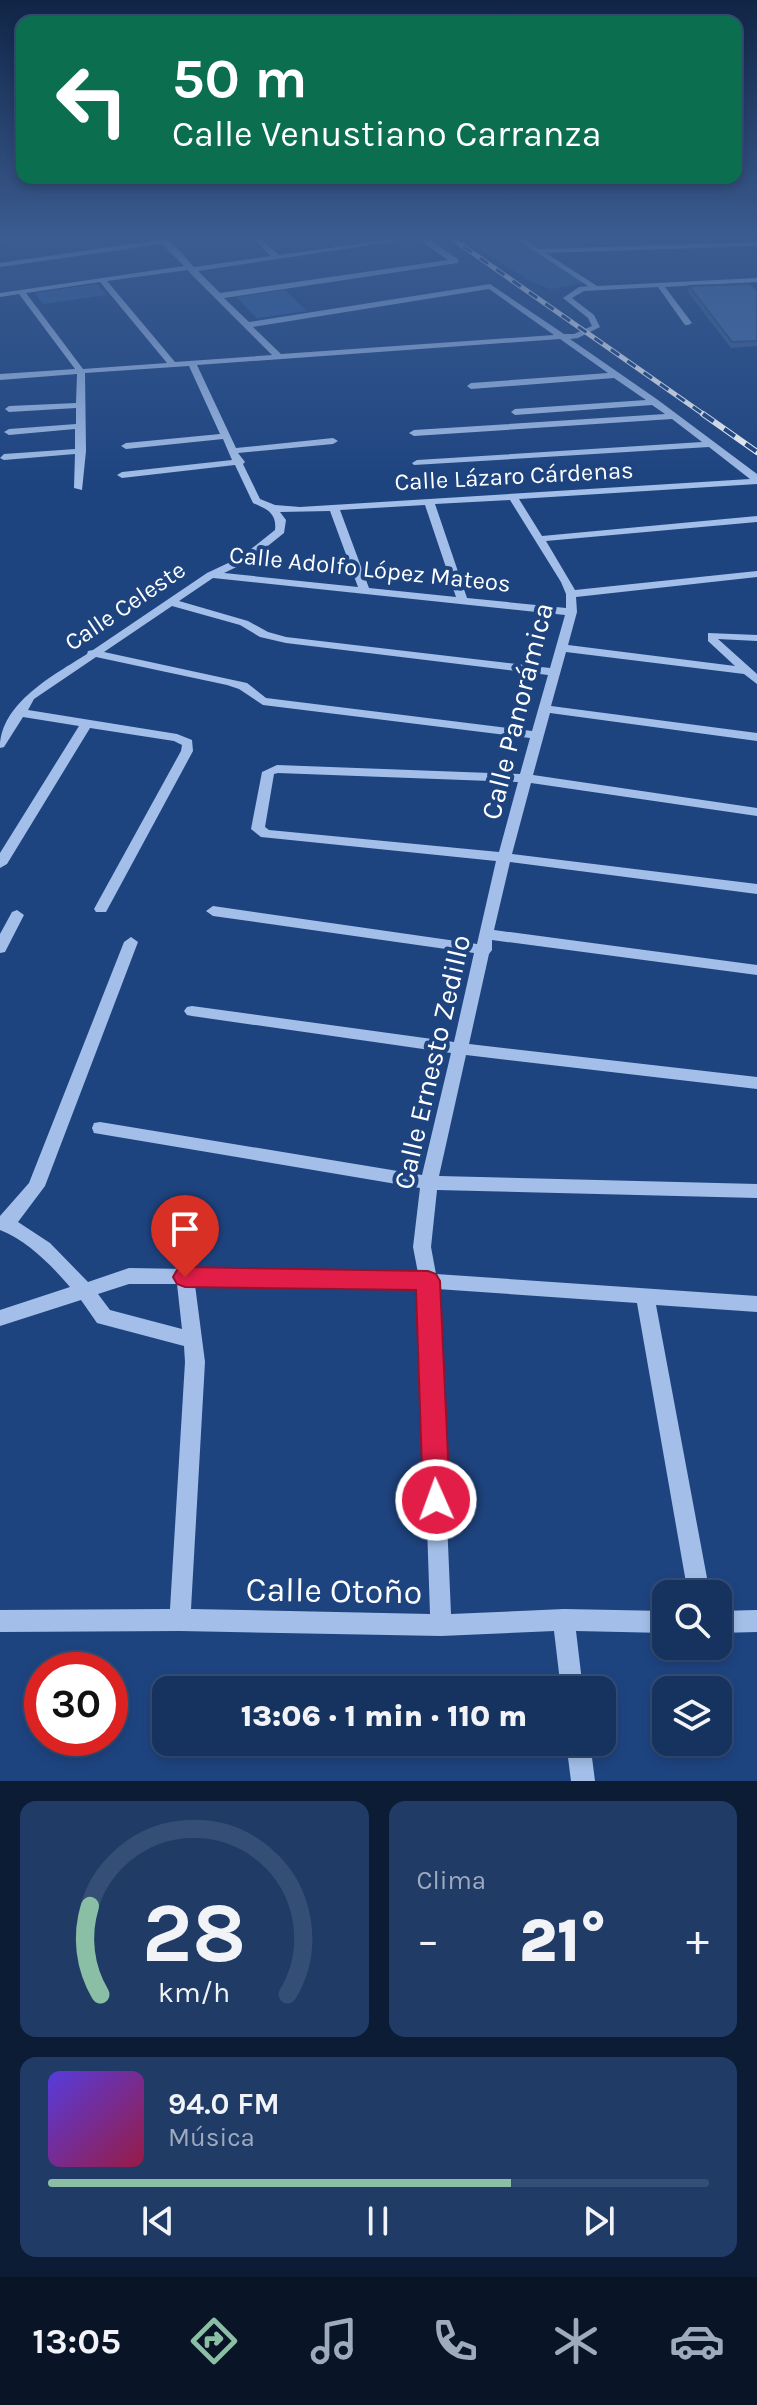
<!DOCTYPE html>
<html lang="es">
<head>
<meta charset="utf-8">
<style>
  :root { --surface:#163360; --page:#1f3b66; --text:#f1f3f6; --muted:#9eaabd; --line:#354e75; --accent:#8abfa5 }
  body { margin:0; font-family:Karla,sans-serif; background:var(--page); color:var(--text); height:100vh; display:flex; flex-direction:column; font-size:30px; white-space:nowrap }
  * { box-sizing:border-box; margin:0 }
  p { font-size:26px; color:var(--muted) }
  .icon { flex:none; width:44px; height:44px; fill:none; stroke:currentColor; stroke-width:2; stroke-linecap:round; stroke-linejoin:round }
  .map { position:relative; height:1781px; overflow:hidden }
  .drawer { display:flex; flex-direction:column; gap:20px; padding:20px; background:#0c1c35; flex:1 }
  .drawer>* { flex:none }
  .guide { position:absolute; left:16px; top:16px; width:726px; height:168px; border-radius:16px; box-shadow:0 4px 12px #0003,0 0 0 2px var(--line); background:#0b6e4f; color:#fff; overflow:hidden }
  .tools { position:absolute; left:652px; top:1580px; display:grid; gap:16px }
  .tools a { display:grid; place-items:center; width:80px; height:80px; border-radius:16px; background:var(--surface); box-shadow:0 4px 12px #0003,0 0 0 2px var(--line); font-size:40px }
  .speed { position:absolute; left:24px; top:1652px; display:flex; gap:16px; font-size:40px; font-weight:700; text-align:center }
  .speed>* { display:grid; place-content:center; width:104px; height:104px; border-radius:50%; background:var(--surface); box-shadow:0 4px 12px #0003,0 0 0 2px var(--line); line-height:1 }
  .speed .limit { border:12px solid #d22; background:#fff; color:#111 }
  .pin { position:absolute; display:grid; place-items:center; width:68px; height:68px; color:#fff; margin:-82px -34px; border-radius:50% 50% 50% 0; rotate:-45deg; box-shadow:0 0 8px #0007 }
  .pin .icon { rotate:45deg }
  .me { position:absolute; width:88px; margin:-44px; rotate:358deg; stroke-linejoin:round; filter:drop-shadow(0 0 6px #0008) }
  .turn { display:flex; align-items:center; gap:28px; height:168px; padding:0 24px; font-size:36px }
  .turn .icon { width:104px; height:104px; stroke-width:2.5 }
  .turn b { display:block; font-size:56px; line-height:68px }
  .big { font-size:60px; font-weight:800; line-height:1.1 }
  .drawer .widget { flex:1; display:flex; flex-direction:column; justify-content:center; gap:12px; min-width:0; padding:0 28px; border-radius:16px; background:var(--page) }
  .drawer .dial { align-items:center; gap:0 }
  .dial svg { height:208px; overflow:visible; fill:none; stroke:var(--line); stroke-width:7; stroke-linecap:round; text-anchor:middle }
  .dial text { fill:var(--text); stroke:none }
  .song { display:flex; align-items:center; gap:24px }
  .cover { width:96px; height:96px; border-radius:12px; background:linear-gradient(135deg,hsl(250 70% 55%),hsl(340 70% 35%)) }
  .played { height:8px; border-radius:4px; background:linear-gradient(90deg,var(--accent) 70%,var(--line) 70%) }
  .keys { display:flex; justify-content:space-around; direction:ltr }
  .heat { display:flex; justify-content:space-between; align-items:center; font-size:44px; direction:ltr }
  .drawer .tiles { flex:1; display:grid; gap:20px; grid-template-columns:1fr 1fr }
  .widget:last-child { grid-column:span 2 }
  .trip { position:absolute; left:152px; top:1676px; width:464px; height:80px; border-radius:16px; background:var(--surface); box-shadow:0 4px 12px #0003,0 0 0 2px var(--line); font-weight:800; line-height:80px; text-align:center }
  .dock { display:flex; height:128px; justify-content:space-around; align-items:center; background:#091426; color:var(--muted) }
  .dock .icon { width:56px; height:56px }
  .dock .selected { color:var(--accent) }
  .dock b { font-size:36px; color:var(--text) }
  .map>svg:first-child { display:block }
  .green { fill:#325d9f }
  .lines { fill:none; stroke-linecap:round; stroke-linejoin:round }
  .minor { fill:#a3bfe9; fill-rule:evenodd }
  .rail-far1-casing { stroke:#fff; stroke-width:5 }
  .rail-casing { stroke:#fff; stroke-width:6 }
  .rail-far1 { stroke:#1e4480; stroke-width:3; stroke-dasharray:10; stroke-linecap:butt }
  .rail { stroke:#1e4480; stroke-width:4; stroke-dasharray:13; stroke-linecap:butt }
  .wall { fill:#3c5f92 }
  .building { fill:#466eaa; stroke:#314d77; stroke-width:2 }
  .route { fill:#e11d48; stroke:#92132f; stroke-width:2 }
  .labels { text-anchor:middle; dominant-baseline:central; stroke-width:8; stroke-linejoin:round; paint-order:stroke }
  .far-street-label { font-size:24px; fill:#fff; stroke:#1e4480 }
  .street-label { font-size:28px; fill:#fff; stroke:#1e4480 }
  .near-street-label { font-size:34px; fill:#fff; stroke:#1e4480 }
</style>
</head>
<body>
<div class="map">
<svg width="757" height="1781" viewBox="0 0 757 1781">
  <rect width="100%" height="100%" fill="#1e4480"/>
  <path class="green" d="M 484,235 L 510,235 L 584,283 L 550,289 L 528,280 L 464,238 Z
    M 97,284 L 106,295 L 43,304 L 35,293 Z
    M 285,290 L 307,311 L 257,318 L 236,297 Z"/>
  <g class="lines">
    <path class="minor" d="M 11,235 L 28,235 L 0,241 L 0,237 Z
      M 155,235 C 170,235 183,256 194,267 L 271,256 L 249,235 L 256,235 L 279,255 L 422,235 L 458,259 L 458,263 L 224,298 L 249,322 L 490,284 L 564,334 L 574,334 L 592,326 L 588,318 L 563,298 L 579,287 L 588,286 L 510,235 L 518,235 L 539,249 L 757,242 L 757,246 L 546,253 L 597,286 L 757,278 L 757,282 L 665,287 L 692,323 L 688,325 L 685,325 L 658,287 L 584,291 L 572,298 L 594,315 L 600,327 L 578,338 L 570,339 L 658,400 L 757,474 L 757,484 L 519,499 L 542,536 L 757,516 L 757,522 L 546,541 L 575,590 L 757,571 L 757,577 L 576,597 L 577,612 L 568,645 L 735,666 L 708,641 L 708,633 L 757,635 L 757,641 L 718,639 L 757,674 L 757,684 L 744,674 L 566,652 L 551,706 L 757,733 L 757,741 L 550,713 L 533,775 L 757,808 L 757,816 L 531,783 L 512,854 L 757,884 L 757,894 L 510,862 L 494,930 L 757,965 L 757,975 L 492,940 L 492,950 L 489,954 L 469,1044 L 757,1077 L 757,1089 L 466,1055 L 439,1176 L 757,1184 L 757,1198 L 437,1190 L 431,1247 L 436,1274 L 757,1296 L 757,1312 L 656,1305 L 710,1594 L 688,1594 L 637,1303 L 437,1289 L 451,1614 L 564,1609 L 666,1611 L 666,1633 L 576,1631 L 583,1690 L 561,1690 L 554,1631 L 441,1636 L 180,1631 L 0,1632 L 0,1610 L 170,1609 L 185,1362 L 184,1346 L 97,1323 L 81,1300 L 0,1326 L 0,1310 L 70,1287 C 51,1265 28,1241 0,1230 L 0,1216 L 29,1183 L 124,942 L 131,937 L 138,942 L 45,1186 L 18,1222 L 50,1243 L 88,1282 L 129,1268 L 418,1273 L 413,1247 L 420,1188 L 100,1134 L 94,1133 L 92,1128 L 94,1123 L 100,1122 L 422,1175 L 451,1053 L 192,1016 L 187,1015 L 184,1011 L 187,1007 L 192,1006 L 454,1042 L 474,953 L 213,916 L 206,911 L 213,906 L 477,944 L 496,861 L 261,837 L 251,829 L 262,772 L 277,765 L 520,774 L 530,738 L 263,705 L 239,689 L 227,685 L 96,657 L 34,699 L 28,710 L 177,734 L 192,740 L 193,751 L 106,912 L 96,912 L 94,909 L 181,751 L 182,745 L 174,741 L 90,728 L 7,864 L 0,868 L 0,853 L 79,726 L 23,717 L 4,747 L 0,748 C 0,703 54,675 87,654 L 88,651 L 93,650 L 207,573 L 241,557 L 275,530 C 277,513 267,509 253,503 L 235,465 L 122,478 L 117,475 L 122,472 L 232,460 L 223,439 L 126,449 L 121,446 L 126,443 L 220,434 L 189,366 L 85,373 L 86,451 L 82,490 L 74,488 L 75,454 L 4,460 L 0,458 L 4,454 L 75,449 L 75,429 L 9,435 L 4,432 L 9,429 L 76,424 L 76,408 L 9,412 L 5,409 L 9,406 L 76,403 L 77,374 L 0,380 L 0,374 L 75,369 L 19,294 L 0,297 L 0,293 L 184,266 L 162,244 L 0,267 L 0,263 L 159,240 ZM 417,238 L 448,260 L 220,293 L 198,271 ZM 188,270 L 189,272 L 272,355 L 175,362 L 107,281 ZM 100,282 L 167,363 L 83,369 L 26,293 ZM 489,289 L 554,335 L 281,354 L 253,327 ZM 560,339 L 608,373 L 471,383 L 467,386 L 471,389 L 614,378 L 646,400 L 515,409 L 511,412 L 515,415 L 652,405 L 665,414 L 414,430 L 409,433 L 414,436 L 672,419 L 702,442 L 417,460 L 412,463 L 414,465 L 709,447 L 750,479 L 300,507 L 275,505 L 260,499 L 243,464 L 245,462 L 238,453 L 333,444 L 338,441 L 333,438 L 236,448 L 197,365 ZM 510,500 L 561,582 L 566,594 L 566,608 L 467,598 L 435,504 ZM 425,505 L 456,597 L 369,588 L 340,510 ZM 330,511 L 358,587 L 224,573 L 249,561 L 284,533 L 286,520 L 280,512 ZM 213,578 L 565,615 L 550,668 L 286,637 L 268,632 L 248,621 L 179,601 ZM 172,606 L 240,625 L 260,637 L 286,643 L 548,675 L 532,731 L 266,698 L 247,683 L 233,680 L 104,652 ZM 278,773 L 518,782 L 499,852 L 269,830 L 265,827 L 274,774 ZM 129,1284 L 177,1284 L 182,1329 L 110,1310 L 98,1294 ZM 195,1285 L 419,1289 L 430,1614 L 191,1609 L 205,1362 Z
      M 17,910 L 24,915 L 5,952 L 0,953 L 0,934 L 12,912 Z
      M 757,1610 L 757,1632 L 718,1633 L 718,1611 Z
      M 566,1742 L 590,1742 L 595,1781 L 571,1781 Z"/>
    <defs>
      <path id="rail-far1" d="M 447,235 L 706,416"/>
      <path id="rail" d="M 703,414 L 757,452"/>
    </defs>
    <use href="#rail-far1" class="rail-far1-casing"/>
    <use href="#rail" class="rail-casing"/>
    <use href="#rail-far1" class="rail-far1"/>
    <use href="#rail" class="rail"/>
  </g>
  <path class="wall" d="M 689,286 L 757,290 L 757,346 L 731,348 L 688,292 Z"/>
  <path class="building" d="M 750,284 L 757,290 L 757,341 L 732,342 L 689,286 Z"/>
  <linearGradient id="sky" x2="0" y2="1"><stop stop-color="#102546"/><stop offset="0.49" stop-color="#3b5c91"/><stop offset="1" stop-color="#3b5c91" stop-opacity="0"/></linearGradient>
  <rect width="757" height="484" fill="url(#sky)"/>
  <path class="route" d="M 185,1267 L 428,1271 L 436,1274 L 440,1281 L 450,1500 L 446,1509 L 436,1512 L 427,1509 L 423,1500 L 416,1290 L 185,1287 L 177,1284 L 173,1277 L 177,1270 Z"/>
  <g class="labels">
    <g class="far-street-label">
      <text transform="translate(514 476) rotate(-3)">Calle Lázaro Cárdenas</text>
      <text transform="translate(370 569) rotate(6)">Calle Adolfo López Mateos</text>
      <text transform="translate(125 606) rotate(-34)">Calle Celeste</text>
    </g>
    <g class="street-label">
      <text transform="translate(517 711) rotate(-76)">Calle Panorámica</text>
      <text transform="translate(432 1062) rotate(-77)">Calle Ernesto Zedillo</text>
    </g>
    <g class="near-street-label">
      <text transform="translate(334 1591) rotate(1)">Calle Otoño</text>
    </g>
  </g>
</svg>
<div class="tools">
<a><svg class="icon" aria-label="search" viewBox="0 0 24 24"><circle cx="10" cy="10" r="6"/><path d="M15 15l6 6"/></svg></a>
<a><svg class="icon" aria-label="layers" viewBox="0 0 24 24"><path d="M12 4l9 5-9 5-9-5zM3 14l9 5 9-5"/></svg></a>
</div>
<div class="speed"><div class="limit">30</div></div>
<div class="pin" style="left:185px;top:1277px;background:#d93025"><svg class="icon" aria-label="arrive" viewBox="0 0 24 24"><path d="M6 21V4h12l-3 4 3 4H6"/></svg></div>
<svg class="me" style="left:436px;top:1500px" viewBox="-20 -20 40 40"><circle r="17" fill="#e11d48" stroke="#fff" stroke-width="3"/><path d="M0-11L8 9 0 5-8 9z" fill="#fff"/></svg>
<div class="trip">13:06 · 1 min · 110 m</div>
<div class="guide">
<div class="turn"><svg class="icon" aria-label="left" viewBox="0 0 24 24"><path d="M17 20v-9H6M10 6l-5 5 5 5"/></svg><div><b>50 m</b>Calle Venustiano Carranza</div></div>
</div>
</div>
<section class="drawer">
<div class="tiles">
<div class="widget dial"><svg viewBox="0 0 100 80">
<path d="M14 69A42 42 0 1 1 86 69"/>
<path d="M14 69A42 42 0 0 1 10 35" stroke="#8abfa5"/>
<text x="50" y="56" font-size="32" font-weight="700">28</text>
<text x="50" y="72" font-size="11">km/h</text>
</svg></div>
<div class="widget"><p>Clima</p>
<div class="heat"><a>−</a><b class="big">21°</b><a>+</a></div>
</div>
<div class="widget">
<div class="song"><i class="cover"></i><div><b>94.0 FM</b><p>Música</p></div></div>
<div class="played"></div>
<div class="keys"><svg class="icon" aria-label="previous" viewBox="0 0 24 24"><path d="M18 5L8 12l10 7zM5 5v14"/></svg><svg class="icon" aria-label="pause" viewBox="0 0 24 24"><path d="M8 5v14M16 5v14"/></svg><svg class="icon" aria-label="next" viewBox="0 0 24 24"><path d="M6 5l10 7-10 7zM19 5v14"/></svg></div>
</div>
</div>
</section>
<nav class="dock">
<b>13:05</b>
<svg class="icon selected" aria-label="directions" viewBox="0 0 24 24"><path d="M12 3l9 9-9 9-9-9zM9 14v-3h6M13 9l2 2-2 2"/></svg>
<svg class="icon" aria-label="music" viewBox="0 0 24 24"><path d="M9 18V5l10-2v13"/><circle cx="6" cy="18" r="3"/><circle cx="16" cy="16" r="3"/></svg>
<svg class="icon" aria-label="phone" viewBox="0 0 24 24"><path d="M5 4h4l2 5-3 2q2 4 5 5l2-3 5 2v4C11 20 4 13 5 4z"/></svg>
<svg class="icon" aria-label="climate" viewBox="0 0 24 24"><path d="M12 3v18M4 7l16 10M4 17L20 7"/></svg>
<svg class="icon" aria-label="car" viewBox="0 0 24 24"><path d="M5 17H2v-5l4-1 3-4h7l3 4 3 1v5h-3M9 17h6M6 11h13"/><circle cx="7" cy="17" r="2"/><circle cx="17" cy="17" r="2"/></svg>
</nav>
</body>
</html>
